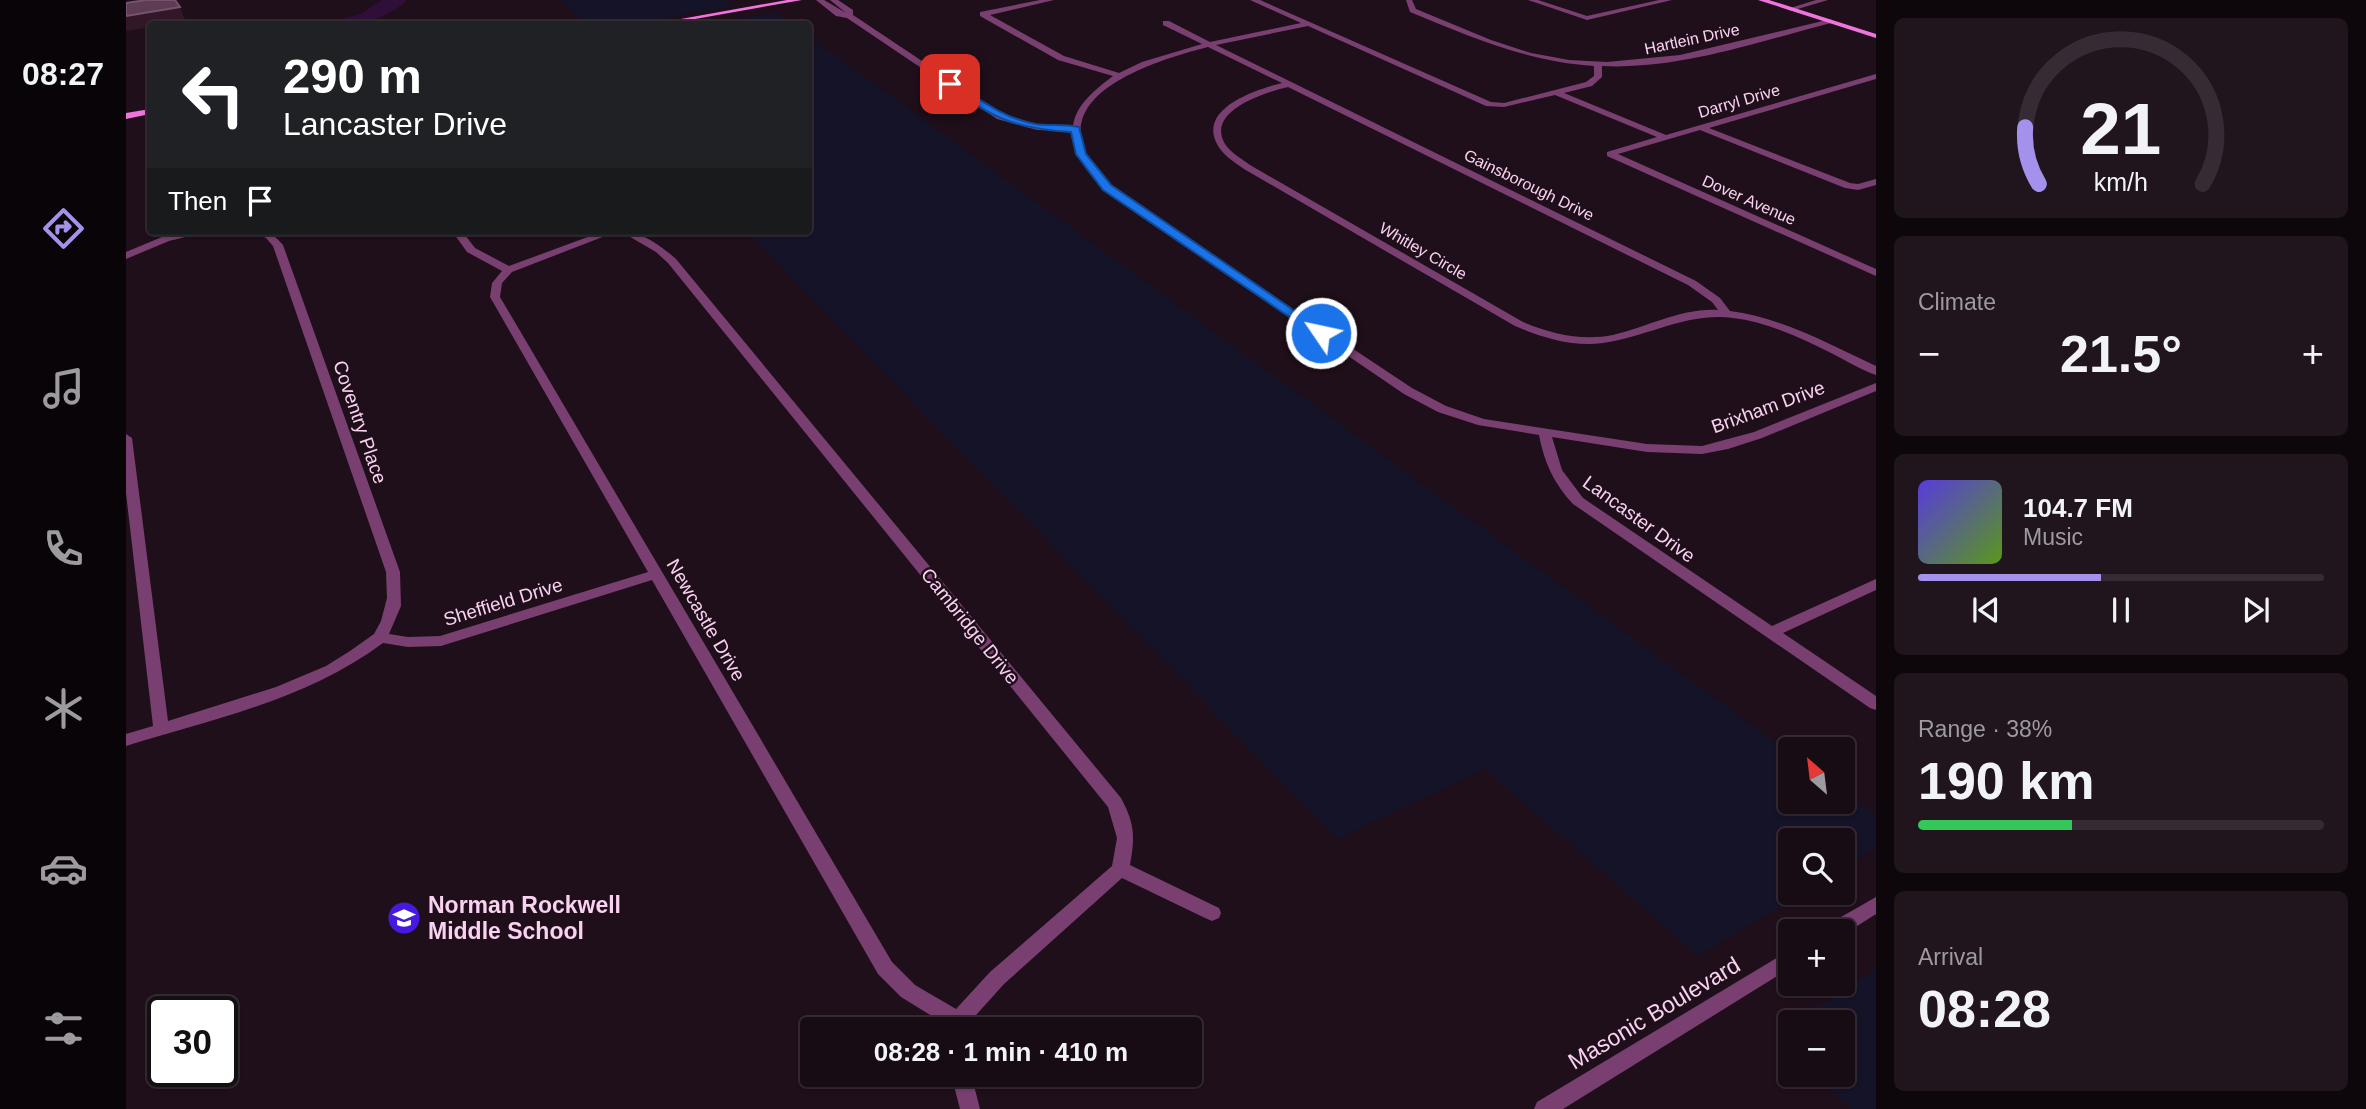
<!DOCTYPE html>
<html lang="en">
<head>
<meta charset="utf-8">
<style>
  :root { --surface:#170b14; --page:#20141d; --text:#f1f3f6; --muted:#9e9ba0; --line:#362b34; --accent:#a491ec }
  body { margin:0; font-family:Arial,sans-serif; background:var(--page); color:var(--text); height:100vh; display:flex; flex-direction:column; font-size:26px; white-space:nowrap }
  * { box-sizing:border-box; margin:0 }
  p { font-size:23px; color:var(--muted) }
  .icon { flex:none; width:38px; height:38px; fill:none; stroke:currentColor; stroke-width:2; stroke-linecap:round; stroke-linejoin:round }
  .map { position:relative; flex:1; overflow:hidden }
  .panel { display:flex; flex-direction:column; gap:18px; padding:18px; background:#0d060b; width:490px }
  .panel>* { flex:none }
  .guide { position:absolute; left:21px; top:21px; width:665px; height:214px; border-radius:7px; box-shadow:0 2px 5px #0004,0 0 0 2px var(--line); background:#202124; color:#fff; overflow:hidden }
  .needle { width:46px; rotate:332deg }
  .controls { position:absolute; left:1652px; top:737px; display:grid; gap:14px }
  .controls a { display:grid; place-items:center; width:77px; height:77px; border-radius:7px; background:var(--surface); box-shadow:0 2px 5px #0004,0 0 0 2px var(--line); font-size:35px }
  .speed { position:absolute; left:21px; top:996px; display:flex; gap:14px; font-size:35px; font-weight:700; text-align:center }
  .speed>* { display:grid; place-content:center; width:91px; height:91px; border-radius:50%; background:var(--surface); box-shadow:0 2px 5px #0004,0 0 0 2px var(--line); line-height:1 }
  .speed .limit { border:4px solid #111; border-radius:10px; background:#fff; color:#111 }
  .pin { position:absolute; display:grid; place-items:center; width:60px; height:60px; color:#fff; margin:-30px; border-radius:14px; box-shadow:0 4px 10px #0006 }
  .me { position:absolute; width:77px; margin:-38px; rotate:304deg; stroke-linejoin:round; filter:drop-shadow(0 0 5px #0008) }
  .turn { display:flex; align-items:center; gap:24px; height:147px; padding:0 21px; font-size:32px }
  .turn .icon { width:91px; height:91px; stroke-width:2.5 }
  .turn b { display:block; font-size:49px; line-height:60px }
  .then { display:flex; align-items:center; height:66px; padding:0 21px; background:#0003; gap:14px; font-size:26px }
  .big { font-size:52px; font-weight:700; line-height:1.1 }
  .panel .tile { flex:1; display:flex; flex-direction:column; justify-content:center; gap:10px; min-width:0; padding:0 24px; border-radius:10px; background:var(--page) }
  .panel .dial { align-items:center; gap:0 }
  .dial svg { height:182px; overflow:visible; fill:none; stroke:var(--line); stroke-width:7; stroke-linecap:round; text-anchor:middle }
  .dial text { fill:var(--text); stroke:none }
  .song { display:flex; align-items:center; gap:21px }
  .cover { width:84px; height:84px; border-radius:10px; background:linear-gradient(135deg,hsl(250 70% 55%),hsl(90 70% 35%)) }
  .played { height:7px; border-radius:4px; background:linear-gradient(90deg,var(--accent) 45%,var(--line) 45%) }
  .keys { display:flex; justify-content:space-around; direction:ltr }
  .heat { display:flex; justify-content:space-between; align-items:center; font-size:38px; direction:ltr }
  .charge { height:10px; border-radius:5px; background:linear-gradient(90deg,#34c759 38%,var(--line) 0) }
  .trip { position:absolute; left:674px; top:1017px; width:402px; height:70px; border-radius:7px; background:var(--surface); box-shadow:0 2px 5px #0004,0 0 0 2px var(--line); font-weight:700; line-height:70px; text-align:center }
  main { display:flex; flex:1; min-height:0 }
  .dock { display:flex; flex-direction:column; width:126px; justify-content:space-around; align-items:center; background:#090408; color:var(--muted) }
  .dock .icon { width:49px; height:49px }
  .dock .on { color:var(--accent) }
  .dock b { font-size:32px; color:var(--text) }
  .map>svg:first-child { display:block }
  .green { fill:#151328 }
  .water { fill:#2f0e39 }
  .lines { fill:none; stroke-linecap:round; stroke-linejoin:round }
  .minor { fill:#793f70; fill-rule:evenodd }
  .tertiary { fill:#793f70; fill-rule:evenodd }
  .secondary { fill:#f074dd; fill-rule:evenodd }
  .shaded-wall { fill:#321729 }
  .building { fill:#5e3c53; stroke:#76536c; stroke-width:2 }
  .route { fill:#1a73e8; stroke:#114b97; stroke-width:2 }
  .labels { text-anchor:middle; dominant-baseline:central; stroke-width:5; stroke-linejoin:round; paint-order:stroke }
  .far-street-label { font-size:16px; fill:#fad2f1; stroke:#1f0f1a }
  .street-label { font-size:19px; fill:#fad2f1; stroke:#1f0f1a }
  .near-poi-label { font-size:23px; font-weight:bold; fill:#fad2f1; stroke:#1f0f1a; text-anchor:start }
  .near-street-label { font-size:23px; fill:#fad2f1; stroke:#1f0f1a }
</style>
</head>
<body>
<main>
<nav class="dock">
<b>08:27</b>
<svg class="icon on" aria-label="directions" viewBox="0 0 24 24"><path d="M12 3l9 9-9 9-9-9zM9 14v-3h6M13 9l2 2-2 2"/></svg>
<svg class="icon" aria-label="music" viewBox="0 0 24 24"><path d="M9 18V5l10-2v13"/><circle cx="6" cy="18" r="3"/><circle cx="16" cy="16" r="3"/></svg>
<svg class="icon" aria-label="phone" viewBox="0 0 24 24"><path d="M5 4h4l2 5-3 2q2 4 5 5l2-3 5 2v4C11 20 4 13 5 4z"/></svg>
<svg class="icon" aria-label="climate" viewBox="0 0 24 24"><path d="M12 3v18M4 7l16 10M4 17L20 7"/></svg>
<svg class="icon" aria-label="car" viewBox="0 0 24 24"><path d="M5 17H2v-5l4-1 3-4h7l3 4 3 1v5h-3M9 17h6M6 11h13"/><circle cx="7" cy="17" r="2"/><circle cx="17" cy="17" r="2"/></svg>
<svg class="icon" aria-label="filters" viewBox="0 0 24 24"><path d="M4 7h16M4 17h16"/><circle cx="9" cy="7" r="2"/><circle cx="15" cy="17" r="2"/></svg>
</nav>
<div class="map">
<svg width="1750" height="1109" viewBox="0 0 1750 1109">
  <rect width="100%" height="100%" fill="#1f0f1a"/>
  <path class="green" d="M 435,0 L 600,0 L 609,6 L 500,24 L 460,24 Z
    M 650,12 L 667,24 L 578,24 Z
    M 683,36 L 1664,753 L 1664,802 L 1717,802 L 1717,791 L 1750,815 L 1750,848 L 1717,869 L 1717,840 L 1664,840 L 1664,892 L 1677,893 L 1572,956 L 1359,769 L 1211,839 L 620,231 L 682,231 Z
    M 1750,969 L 1750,1109 L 1725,1109 L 1687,1075 L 1717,1074 L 1717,1022 L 1669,1022 Z"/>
  <path class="water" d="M 256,0 L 281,0 C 258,22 232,25 202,24 L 234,14 Z"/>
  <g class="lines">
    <path class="minor" d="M 690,0 L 698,0 L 720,13 L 704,0 L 712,0 L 727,10 L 727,15 L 877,115 L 911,124 L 947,126 C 950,104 970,89 987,76 L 932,60 L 854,16 L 854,12 L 914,0 L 928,0 L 864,15 L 938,56 L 993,73 L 1016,62 L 1076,44 L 1037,25 L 1037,21 L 1043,21 L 1084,42 L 1175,23 L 1124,0 L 1134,0 L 1365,102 L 1378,103 L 1460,82 L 1468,76 L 1468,66 C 1402,62 1345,37 1284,12 L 1280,0 L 1286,0 L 1290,9 L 1365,40 L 1405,53 L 1443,60 L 1481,62 L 1554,55 L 1705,19 L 1705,23 C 1631,42 1553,70 1476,66 L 1476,77 L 1466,86 L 1438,93 L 1540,135 L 1750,74 L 1750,79 L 1583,128 L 1724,183 L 1732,184 L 1750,179 L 1750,185 L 1732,190 L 1719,188 L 1574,130 L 1492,154 L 1750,269 L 1750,276 L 1481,156 L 1481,152 L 1531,137 L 1429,95 L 1378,107 L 1360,106 L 1182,26 L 1090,45 L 1570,281 L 1594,298 L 1604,311 C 1657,318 1703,344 1750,366 L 1750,375 C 1735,370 1721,361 1707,354 C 1675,338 1642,322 1607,318 C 1560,312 1522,337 1477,343 C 1447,347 1417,338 1389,326 L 1118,169 C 1108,162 1095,154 1090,142 C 1074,107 1132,89 1156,83 L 1082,47 C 995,69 892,114 1003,200 L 1286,388 L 1320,406 L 1358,419 L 1521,444 L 1576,446 L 1628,432 L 1750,383 L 1750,391 L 1636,438 L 1602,449 L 1576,454 L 1521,452 L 1426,437 L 1436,470 L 1457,498 L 1646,626 L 1750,579 L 1750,590 L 1657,633 L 1750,696 L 1750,710 L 1744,708 L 1447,504 C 1428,484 1418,462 1413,435 L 1352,425 L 1312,412 L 1278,394 L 987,196 C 966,179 948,160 946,131 L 911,130 L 871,119 L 721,18 L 710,16 ZM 1162,87 L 1562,285 L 1586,302 L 1592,310 C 1555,308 1522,327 1487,335 C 1456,341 1426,334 1397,322 L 1124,165 C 1116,159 1105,153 1099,144 C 1079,110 1141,92 1162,87 Z
      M 1402,0 L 1412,0 L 1461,16 L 1533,0 L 1546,0 L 1461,20 Z
      M 1690,0 L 1702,0 L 1665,11 L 1661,9 Z
      M 64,231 L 84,231 L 43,241 L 0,259 L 0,252 L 36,237 Z
      M 125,231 C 140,231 147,233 157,245 L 274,572 L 275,606 L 263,634 L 282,637 L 314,636 L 522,572 L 364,297 L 366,283 L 376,271 L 341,252 L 326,231 L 336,231 L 349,248 L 383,266 L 478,231 L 492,231 L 386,272 L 376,283 L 374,297 L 766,962 L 789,985 L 830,1009 L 864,972 L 986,866 L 991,838 L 982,807 L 542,263 L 530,252 L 494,231 C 515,231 534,245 550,259 L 995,798 C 1009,824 1009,837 1004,865 L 1093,908 L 1095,913 L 1093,918 L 1086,921 L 1079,918 L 996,878 L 878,984 L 842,1024 L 842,1029 L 822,1029 L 822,1026 L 775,997 L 752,974 L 526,580 L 315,646 L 282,647 L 257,643 C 182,699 88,719 0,746 L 0,734 L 27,726 L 0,493 L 0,434 L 6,438 L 42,721 L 150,687 L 200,666 L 224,651 L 248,634 L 255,621 L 261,598 L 260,572 L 147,246 L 140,238 Z
      M 825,1074 L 845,1074 L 854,1109 L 834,1109 Z"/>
    <path class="tertiary" d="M 1750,897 L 1750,914 L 1717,935 L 1717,931 L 1699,931 L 1701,925 Z
      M 1664,950 L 1664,968 L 1437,1109 L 1408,1109 L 1411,1102 Z"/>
    <path class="secondary" d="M 661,0 L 676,0 L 541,24 L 527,24 Z
      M 1632,0 L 1643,0 L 1750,34 L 1750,38 Z
      M 24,109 L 24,114 L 0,119 L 0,113 Z"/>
  </g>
  <path class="shaded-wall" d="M 54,7 L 59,21 L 41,24 L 24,24 L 24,27 L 0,31 L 0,16 Z"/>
  <path class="building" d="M 20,0 L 49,0 L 54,7 L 0,16 L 0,3 Z"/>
  <path class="route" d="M 820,82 L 827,82 C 853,99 877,118 909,124 C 923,126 938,124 953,127 L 960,154 L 985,185 L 1201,333 L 1195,336 L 1190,335 L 977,190 L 950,154 L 945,132 C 885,128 869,118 820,86 Z"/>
  <defs>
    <symbol id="school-disc" viewBox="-11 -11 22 22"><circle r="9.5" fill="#4519e0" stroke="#1f0f1a"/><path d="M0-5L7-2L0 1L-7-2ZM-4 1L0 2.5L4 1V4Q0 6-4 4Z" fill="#fff"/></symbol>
  </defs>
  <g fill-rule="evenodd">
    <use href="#school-disc" x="259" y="899" width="38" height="38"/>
  </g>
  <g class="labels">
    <g class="far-street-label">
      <text transform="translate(1566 39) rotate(-12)">Hartlein Drive</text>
      <text transform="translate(1613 101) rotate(-16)">Darryl Drive</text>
      <text transform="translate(1403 185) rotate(26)">Gainsborough Drive</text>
      <text transform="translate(1623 200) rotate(24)">Dover Avenue</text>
      <text transform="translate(1297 251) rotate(30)">Whitley Circle</text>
    </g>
    <g class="street-label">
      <text transform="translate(1642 407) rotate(-20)">Brixham Drive</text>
      <text transform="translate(234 422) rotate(71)">Coventry Place</text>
      <text transform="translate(1513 519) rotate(36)">Lancaster Drive</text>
      <text transform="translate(377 602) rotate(-17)">Sheffield Drive</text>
      <text transform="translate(580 620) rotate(60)">Newcastle Drive</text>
      <text transform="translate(844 626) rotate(51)">Cambridge Drive</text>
    </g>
    <g class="near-poi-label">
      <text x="302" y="905">Norman Rockwell<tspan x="302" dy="26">Middle School</tspan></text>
    </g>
    <g class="near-street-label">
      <text transform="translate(1528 1013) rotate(-31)">Masonic Boulevard</text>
    </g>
  </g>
</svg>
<div class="controls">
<a><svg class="needle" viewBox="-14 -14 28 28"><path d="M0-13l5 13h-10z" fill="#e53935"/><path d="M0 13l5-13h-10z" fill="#9e9ba0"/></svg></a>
<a><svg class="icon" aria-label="search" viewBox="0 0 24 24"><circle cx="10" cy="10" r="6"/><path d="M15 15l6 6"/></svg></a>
<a>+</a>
<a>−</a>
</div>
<div class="speed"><div class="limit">30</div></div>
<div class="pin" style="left:824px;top:84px;background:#d93025"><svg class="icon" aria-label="arrive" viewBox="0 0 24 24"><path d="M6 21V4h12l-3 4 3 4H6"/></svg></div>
<svg class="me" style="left:1195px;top:333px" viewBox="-20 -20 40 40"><circle r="17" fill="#1a73e8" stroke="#fff" stroke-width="3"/><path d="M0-11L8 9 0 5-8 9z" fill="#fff"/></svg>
<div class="trip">08:28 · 1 min · 410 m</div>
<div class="guide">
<div class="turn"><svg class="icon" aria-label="left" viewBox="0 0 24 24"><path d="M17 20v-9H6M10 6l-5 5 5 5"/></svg><div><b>290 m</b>Lancaster Drive</div></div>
<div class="then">Then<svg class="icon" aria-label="arrive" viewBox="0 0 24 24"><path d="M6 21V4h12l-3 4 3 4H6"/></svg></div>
</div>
</div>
<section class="panel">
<div class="tile dial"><svg viewBox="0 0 100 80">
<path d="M14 69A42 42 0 1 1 86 69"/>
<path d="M14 69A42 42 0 0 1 8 44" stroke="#a491ec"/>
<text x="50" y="56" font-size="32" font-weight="700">21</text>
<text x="50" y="72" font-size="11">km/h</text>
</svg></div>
<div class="tile"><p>Climate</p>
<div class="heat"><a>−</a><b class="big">21.5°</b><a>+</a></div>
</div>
<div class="tile">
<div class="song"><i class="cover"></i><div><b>104.7 FM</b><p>Music</p></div></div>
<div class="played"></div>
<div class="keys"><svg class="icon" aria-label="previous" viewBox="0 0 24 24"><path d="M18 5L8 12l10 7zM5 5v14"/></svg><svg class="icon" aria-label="pause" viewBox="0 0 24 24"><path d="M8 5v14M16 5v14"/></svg><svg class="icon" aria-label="next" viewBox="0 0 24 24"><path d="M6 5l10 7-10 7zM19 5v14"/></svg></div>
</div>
<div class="tile"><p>Range · 38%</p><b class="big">190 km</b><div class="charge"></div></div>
<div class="tile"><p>Arrival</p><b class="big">08:28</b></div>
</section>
</main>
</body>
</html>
